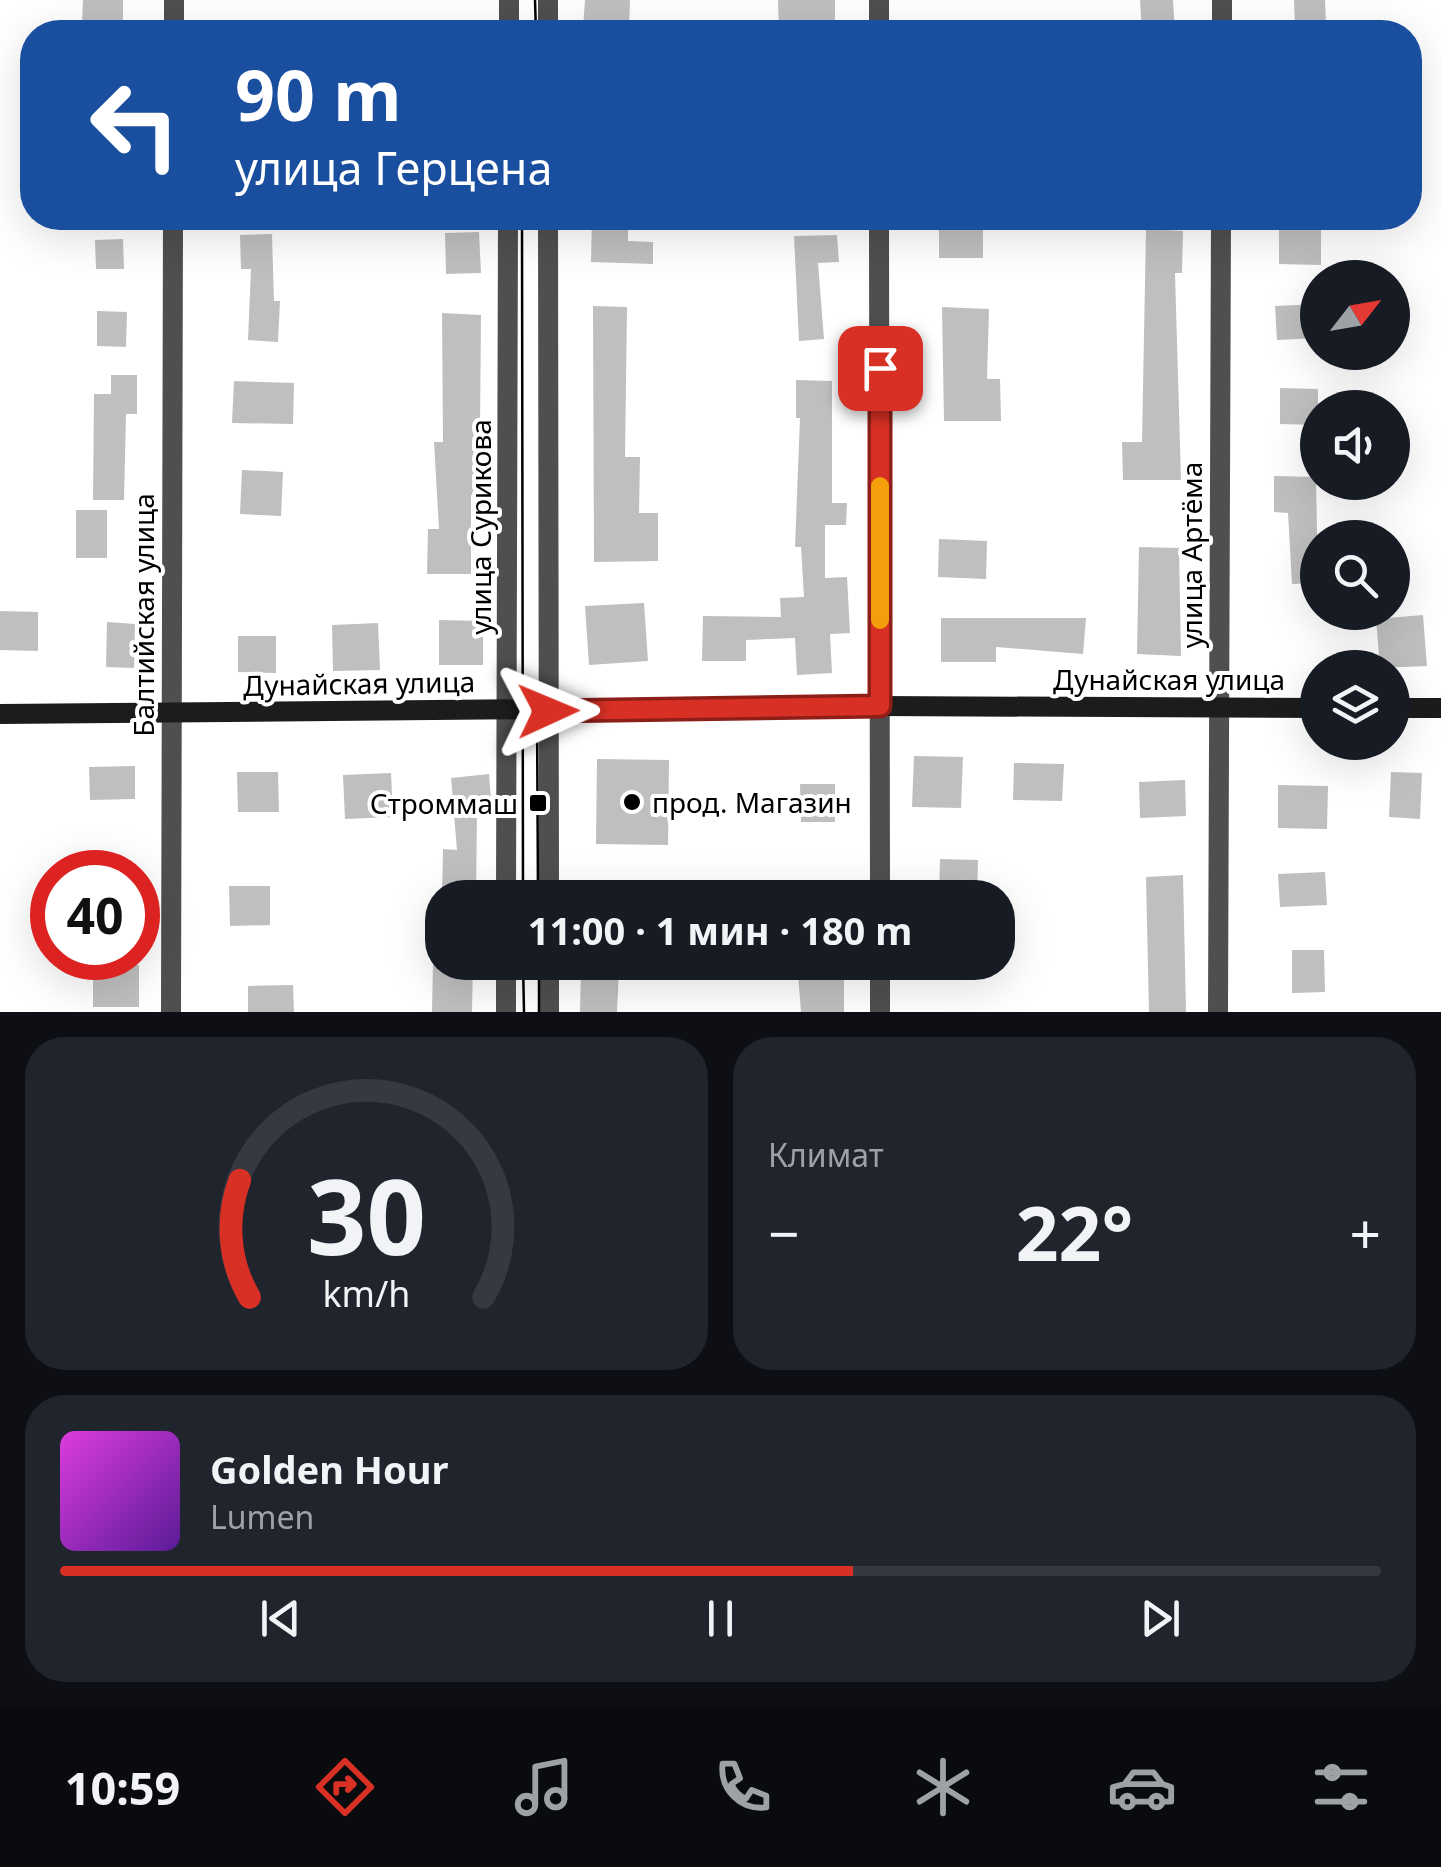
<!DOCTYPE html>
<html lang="ru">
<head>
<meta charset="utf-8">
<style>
  :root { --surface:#171b24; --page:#20242c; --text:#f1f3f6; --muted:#9ea1a6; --line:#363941; --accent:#d93025 }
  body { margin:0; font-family:"Noto Sans",sans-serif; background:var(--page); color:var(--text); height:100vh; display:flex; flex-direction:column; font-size:38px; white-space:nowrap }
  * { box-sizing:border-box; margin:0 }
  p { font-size:32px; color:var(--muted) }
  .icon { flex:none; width:55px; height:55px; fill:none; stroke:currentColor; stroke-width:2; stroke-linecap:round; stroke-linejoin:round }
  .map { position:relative; height:1012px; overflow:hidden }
  .sheet { display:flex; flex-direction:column; gap:25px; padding:25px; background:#0d0f14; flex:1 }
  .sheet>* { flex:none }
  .banner { position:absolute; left:20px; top:20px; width:1402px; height:210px; border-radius:40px; box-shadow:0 10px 40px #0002; background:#1a4fa0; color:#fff; overflow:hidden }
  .needle { width:65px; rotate:59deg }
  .buttons { position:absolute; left:1300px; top:260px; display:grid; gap:20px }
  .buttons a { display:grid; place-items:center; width:110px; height:110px; border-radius:50%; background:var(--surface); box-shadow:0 10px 40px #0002; font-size:50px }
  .speed { position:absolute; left:30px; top:850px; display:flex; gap:20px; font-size:50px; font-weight:700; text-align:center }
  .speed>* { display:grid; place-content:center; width:130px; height:130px; border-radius:50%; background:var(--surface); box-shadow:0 10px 40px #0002; line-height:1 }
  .speed .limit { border:15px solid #d22; background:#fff; color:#111 }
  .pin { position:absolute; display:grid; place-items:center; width:85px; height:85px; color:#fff; margin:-42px; border-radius:20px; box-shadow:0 5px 15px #0006 }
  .me { position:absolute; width:110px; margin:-55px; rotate:89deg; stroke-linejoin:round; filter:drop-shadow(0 0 8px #0008) }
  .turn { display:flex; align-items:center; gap:35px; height:210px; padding:0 50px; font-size:45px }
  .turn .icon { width:130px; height:130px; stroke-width:2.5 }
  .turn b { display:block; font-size:70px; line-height:85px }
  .big { font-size:75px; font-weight:700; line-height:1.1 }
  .sheet .tile { flex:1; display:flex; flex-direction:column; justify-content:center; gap:15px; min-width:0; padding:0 35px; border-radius:40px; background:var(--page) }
  .sheet .dial { align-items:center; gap:0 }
  .dial svg { height:260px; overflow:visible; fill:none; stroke:var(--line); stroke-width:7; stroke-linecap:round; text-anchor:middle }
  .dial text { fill:var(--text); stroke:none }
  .song { display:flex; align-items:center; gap:30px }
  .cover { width:120px; height:120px; border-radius:15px; background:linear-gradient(135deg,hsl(300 70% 55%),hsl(270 70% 35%)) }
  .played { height:10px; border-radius:5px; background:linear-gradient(90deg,var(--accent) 60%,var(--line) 60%) }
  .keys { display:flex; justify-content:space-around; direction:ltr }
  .heat { display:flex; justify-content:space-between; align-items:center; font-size:55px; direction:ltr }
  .sheet .tiles { flex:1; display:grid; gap:25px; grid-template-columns:1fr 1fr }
  .tile:last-child { grid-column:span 2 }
  .trip { position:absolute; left:425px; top:880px; width:590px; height:100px; border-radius:40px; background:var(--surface); box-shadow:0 10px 40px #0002; font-weight:700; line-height:100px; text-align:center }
  .menu { display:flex; height:160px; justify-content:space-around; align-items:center; background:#090b0e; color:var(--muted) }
  .menu .icon { width:70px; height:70px }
  .menu .selected { color:var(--accent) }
  .menu b { font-size:45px; color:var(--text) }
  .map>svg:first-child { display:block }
  .building { fill:#bfbfbf }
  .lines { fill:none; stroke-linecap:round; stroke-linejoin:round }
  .street { stroke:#4f4f4f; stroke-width:20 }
  .secondary { stroke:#1c1c1c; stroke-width:20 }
  .tram { stroke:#000; stroke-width:2.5 }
  .route-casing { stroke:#8d1f18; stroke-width:25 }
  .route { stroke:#d93025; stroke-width:18 }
  .slow { stroke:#f59e0b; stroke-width:18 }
  .poi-dot { fill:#000; stroke:#fff; stroke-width:4 }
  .labels { text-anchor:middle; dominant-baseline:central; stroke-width:8; stroke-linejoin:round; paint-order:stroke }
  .street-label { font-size:28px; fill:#000; stroke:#fff }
  .poi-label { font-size:28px; fill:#000; stroke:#fff; text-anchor:start }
</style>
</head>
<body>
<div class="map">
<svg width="1441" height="1012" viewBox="0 0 1441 1012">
  <rect width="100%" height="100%" fill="#fff"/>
  <path class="building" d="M 83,0 L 123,0 L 123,23 L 82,22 Z
    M 585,0 L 630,0 L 629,30 L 583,28 Z
    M 778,0 L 835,0 L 835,32 L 779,32 Z
    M 1140,0 L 1173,0 L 1175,32 L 1142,32 Z
    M 1294,0 L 1325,0 L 1326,24 L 1295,26 Z
    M 592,218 L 628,218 L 628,241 L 653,242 L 653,264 L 591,262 Z
    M 939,218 L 983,218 L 983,258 L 939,258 Z
    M 1279,228 L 1321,229 L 1321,265 L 1279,264 Z
    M 1146,229 L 1183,231 L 1182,273 L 1175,273 L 1181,480 L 1123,480 L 1122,442 L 1142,442 Z
    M 479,232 L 481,273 L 446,274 L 445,233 Z
    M 272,234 L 274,301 L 280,301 L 278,342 L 248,340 L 251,269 L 241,269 L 240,235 Z
    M 837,235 L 839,262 L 818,263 L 824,339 L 799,341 L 794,236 Z
    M 123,239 L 124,269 L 96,269 L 95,240 Z
    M 1318,304 L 1318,338 L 1277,340 L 1275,306 Z
    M 593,306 L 627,307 L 625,457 L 640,457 L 639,513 L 658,513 L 658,561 L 594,562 Z
    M 942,307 L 989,309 L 987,379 L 1000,379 L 1001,421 L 944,421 Z
    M 97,311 L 127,312 L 126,347 L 97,346 Z
    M 442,313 L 481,315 L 480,425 L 484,494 L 471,495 L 471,574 L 427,574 L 428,529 L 439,529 L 434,442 L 443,442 Z
    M 111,375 L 137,375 L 137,414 L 126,414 L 124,500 L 93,500 L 94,394 L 111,394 Z
    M 796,380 L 832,381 L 832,503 L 847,503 L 846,525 L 825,525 L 825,578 L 847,577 L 850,633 L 830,634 L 832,673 L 797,675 L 795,638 L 746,640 L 746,661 L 702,661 L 703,616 L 781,617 L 780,598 L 804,597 L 801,547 L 795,547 L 800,418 L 796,418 Z
    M 234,381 L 294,383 L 293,424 L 232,423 Z
    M 1280,388 L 1318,389 L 1318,425 L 1280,424 Z
    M 242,470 L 283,472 L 281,516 L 240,514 Z
    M 1274,476 L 1316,477 L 1318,583 L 1292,584 L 1288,513 L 1274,512 Z
    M 76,510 L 107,510 L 107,558 L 76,558 Z
    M 939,539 L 987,541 L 986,579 L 938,577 Z
    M 1139,547 L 1179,548 L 1181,656 L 1137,654 Z
    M 644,603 L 648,661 L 589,665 L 585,606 Z
    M 0,611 L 38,612 L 38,651 L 0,650 Z
    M 1423,615 L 1427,666 L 1380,668 L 1376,619 Z
    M 941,618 L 1086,618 L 1083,654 L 996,647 L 996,662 L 941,662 Z
    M 439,620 L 483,621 L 483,665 L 439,665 Z
    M 107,622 L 135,624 L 134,668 L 106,667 Z
    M 378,623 L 380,670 L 333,671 L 332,625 Z
    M 238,636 L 276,636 L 276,673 L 238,672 Z
    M 914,756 L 963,757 L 961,808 L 912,807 Z
    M 597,759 L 669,760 L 668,845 L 596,844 Z
    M 1014,763 L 1064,764 L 1062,801 L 1013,800 Z
    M 135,766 L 135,799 L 90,800 L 89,767 Z
    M 237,772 L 278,772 L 279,812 L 238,812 Z
    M 1391,772 L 1422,773 L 1420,819 L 1389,817 Z
    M 391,773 L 393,817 L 345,819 L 343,775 Z
    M 489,774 L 492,812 L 477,814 L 476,898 L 442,898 L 443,849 L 457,850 L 451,778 Z
    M 1185,780 L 1186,816 L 1140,818 L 1139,782 Z
    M 800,784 L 835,784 L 835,822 L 801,822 Z
    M 1278,785 L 1328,786 L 1327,829 L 1278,828 Z
    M 940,859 L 978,860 L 977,898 L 939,898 Z
    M 1325,872 L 1327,905 L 1280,907 L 1278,874 Z
    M 1183,875 L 1186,1012 L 1149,1012 L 1146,877 Z
    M 229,886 L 270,886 L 270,925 L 230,926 Z
    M 1292,950 L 1324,950 L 1325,992 L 1292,993 Z
    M 433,962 L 473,962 L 472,1012 L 432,1012 Z
    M 797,962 L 844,962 L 844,1012 L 801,1012 Z
    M 93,964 L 139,965 L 139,1007 L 93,1007 Z
    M 581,969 L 619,970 L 617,1012 L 580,1012 Z
    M 293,985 L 294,1012 L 248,1012 L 248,986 Z"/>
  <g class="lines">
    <path class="street" d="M 879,0 L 879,32
      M 174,32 L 174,0
      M 509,32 L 509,0
      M 548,32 L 548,0
      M 1222,32 L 1222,0
      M 548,218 L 549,898
      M 879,218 L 880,898
      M 506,898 L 508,218
      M 506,962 L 506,1012
      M 549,962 L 549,1012
      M 880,962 L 880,1012
      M 171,1012 L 173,218
      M 1218,1012 L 1221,218"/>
    <path class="secondary" d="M 1392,708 L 1441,708
      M 0,714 L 879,706 L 1318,708"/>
    <path class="tram" d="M 535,0 L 536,32
      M 522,218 L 523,898
      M 537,708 L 538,898
      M 523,962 L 524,1012
      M 539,962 L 539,1012"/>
  </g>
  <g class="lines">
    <defs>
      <path id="route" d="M 548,711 L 880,706 L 880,368"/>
    </defs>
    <use href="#route" class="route-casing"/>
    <use href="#route" class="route"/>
    <path class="slow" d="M 880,486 L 880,620"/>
  </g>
  <g class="poi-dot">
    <circle cx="632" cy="802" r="10"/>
    <rect x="528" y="793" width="20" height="20" rx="5"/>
  </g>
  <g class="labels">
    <g class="street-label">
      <text transform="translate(480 527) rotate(-90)">улица Сурикова</text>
      <text transform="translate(1191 555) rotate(-90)">улица Артёма</text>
      <text transform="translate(143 615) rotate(-90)">Балтийская улица</text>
      <text x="1169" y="679">Дунайская улица</text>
      <text transform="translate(359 683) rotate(-1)">Дунайская улица</text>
    </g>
    <g class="poi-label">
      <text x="652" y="802">прод. Магазин</text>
      <text x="518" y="803" text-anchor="end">Строммаш</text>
    </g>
  </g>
</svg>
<div class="buttons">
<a><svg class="needle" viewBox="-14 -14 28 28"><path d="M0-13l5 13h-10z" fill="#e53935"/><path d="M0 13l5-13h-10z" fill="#9ea1a6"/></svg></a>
<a><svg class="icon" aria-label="sound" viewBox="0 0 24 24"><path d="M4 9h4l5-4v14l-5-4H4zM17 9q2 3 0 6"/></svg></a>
<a><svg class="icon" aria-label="search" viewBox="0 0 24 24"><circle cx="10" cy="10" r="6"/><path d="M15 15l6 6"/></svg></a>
<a><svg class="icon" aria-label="layers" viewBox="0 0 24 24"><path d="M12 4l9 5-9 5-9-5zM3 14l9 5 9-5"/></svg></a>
</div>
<div class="speed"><div class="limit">40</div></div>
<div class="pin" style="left:880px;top:368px;background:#d93025"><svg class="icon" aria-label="arrive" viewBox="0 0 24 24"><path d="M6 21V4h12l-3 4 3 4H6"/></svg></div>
<svg class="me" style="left:548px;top:711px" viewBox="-20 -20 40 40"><path d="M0-17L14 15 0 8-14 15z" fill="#d93025" stroke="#fff" stroke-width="4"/></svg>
<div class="trip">11:00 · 1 мин · 180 m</div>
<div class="banner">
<div class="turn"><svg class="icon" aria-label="left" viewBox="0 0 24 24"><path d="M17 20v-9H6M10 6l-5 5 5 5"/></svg><div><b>90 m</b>улица Герцена</div></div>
</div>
</div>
<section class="sheet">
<div class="tiles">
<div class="tile dial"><svg viewBox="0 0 100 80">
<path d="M14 69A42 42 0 1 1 86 69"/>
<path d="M14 69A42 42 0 0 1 11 33" stroke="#d93025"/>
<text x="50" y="56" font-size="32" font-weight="700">30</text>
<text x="50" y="72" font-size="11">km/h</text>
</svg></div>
<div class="tile"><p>Климат</p>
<div class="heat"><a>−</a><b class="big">22°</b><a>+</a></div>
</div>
<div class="tile">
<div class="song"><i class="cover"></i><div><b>Golden Hour</b><p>Lumen</p></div></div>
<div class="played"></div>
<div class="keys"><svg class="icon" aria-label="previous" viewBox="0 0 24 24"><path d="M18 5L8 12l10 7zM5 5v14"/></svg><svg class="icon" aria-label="pause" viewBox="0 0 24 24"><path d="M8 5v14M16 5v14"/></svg><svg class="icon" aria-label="next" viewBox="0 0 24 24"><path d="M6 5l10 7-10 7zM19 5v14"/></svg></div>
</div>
</div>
</section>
<nav class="menu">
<b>10:59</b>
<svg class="icon selected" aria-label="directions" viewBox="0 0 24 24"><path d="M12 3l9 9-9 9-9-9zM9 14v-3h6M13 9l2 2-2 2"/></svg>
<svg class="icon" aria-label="music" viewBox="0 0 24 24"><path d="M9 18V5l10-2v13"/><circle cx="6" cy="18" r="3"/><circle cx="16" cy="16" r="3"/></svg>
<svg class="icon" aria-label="phone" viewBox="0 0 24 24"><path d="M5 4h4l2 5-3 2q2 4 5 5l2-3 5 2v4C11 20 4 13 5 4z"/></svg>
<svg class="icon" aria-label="climate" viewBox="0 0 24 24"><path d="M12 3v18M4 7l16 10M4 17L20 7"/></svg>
<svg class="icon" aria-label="car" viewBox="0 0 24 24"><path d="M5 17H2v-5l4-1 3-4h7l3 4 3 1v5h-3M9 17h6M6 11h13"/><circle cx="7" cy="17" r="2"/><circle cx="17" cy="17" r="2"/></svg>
<svg class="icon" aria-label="filters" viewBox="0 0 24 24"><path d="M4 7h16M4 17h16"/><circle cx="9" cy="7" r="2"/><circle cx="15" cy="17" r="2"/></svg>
</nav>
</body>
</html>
